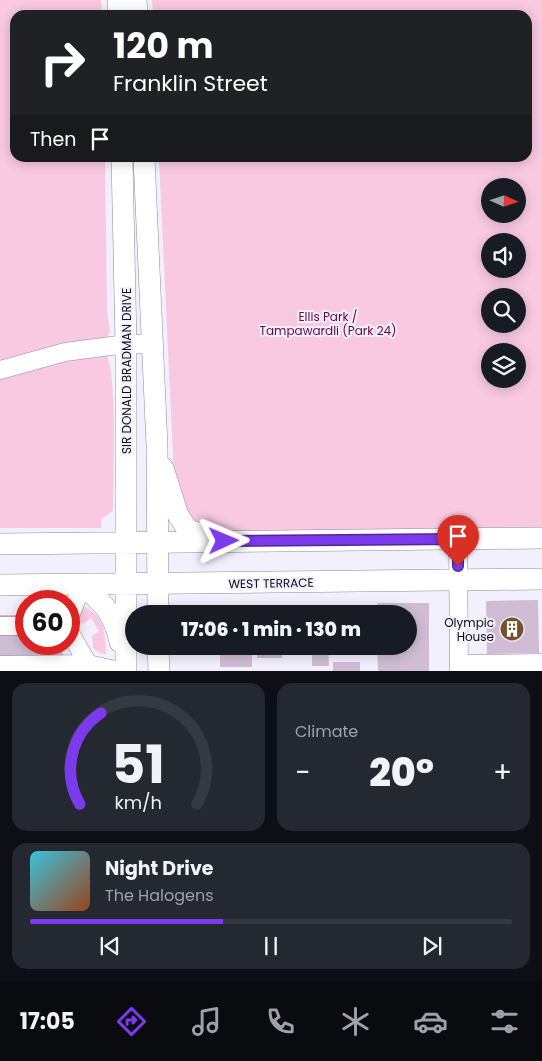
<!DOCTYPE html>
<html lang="en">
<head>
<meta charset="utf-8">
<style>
  :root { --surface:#171b24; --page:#242831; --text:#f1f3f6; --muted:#9ea1a6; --line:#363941; --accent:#7c3aed }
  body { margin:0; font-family:Poppins,sans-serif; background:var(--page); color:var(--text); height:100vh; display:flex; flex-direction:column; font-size:19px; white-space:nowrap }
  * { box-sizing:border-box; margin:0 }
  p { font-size:16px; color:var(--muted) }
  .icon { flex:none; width:28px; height:28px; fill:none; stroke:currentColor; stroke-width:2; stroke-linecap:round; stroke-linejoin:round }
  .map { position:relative; height:671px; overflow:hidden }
  .details { display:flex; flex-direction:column; gap:12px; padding:12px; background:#0d0f14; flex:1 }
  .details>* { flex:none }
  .top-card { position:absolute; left:10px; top:10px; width:522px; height:152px; border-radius:15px; box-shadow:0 2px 12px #0003; background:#202124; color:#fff; overflow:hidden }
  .needle { width:32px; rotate:93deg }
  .controls { position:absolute; left:481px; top:178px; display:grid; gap:10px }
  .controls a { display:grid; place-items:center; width:45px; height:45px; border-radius:50%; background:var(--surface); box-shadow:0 2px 12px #0003; font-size:25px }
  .speed { position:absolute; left:15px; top:590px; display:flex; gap:10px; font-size:25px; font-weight:700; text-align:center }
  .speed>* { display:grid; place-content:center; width:65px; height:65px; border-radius:50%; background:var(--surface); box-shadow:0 2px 12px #0003; line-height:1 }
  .speed .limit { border:8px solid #d22; background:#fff; color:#111 }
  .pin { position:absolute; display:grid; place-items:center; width:42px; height:42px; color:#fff; margin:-51px -21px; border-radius:50% 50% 50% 0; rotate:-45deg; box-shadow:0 0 5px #0007 }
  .pin .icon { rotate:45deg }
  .me { position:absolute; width:55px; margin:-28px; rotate:89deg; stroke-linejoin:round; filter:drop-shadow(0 0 4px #0008) }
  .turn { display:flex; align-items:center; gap:18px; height:105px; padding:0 20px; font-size:22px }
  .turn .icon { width:65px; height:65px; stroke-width:2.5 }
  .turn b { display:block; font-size:35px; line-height:42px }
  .then { display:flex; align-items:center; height:48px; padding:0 20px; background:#0003; gap:10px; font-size:19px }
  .big { font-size:38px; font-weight:800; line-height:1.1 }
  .details .card { flex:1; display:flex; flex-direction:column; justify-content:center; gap:8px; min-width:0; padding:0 18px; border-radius:15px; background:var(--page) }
  .details .dial { align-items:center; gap:0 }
  .dial svg { height:130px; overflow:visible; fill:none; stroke:var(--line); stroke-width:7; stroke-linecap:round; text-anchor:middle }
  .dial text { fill:var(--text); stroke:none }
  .song { display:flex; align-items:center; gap:15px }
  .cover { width:60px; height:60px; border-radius:8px; background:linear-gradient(135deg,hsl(190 70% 55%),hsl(20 70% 35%)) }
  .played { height:5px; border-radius:2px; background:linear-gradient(90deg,var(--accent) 40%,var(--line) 40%) }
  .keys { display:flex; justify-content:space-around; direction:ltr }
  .heat { display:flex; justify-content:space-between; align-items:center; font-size:28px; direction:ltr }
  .details .tiles { flex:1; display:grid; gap:12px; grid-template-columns:1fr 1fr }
  .card:last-child { grid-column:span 2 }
  .trip { position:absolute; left:125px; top:605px; width:292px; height:50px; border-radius:25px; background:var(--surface); box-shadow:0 2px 12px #0003; font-weight:800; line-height:50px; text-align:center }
  .dock { display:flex; height:80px; justify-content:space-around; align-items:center; background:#090b0e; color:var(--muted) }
  .dock .icon { width:35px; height:35px }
  .dock .active { color:var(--accent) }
  .dock b { font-size:22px; color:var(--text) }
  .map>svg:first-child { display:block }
  .green { fill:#f8c9e1; fill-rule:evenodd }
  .building { fill:#d0bdd5 }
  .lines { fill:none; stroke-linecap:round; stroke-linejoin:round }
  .minor-casing { stroke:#8e8aa4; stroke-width:19 }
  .major-casing { stroke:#8e8aa4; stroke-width:22 }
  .minor { stroke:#fff; stroke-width:18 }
  .major { stroke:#fff; stroke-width:21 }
  .route-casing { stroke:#51269a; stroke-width:12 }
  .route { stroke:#7c3aed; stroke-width:9 }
  .labels { text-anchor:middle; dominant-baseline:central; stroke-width:4; stroke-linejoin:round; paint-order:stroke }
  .park-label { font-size:12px; fill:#6c004b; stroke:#f2f0fc }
  .street-label { font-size:12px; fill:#0e0c15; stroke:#f2f0fc }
  .poi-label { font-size:12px; fill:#0e0c15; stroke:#f2f0fc; text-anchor:end }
</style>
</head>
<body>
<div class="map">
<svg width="542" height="671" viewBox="0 0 542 671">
  <rect width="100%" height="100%" fill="#f2f0fc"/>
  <path class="green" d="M 0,0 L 101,0 L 102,15 L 15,15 L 15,158 L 105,158 L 107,310 L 110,332 C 101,346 109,357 111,372 C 116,418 113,465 113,511 L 101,519 L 101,528 L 0,528 Z
    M 152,0 L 542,0 L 542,527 L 211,533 L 188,518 L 174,477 L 159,158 L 528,158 L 528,15 L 153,15 ZM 490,186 L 518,186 L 518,214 L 490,214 ZM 490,241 L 518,241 L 518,269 L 490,269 ZM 490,296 L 518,296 L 518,324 L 490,324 ZM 490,351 L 518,351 L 518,379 L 490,379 Z
    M 83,606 C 105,617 105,630 106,654 L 100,653 L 93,648 L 92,636 L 99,631 L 91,618 L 83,624 L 77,621 Z"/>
  <path class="building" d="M 538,600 L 539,653 L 487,654 L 486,601 Z
    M 377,603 L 429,603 L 429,671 L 378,671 L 377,646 L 409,646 L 409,614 L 377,614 Z
    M 182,605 L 202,605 L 202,614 L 182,614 Z
    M 365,609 L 365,614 L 312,614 L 312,610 Z
    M 0,615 L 23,615 L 23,641 L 26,641 L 26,644 L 63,644 L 63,661 L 0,661 Z
    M 235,646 L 252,646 L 252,667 L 220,667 L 220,652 L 235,651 Z
    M 257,646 L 282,646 L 282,658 L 257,658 Z
    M 312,646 L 328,646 L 329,666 L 312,666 Z
    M 333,662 L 360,662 L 360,671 L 333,671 Z"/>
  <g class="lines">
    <defs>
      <path id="minor" d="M 0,370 L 65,352 L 126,344 L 152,344
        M 458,539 L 459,671
        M 69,619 L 82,585
        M 0,626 L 26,626
        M 69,631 L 88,664
        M 459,664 L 542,663
        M 0,665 L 88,664 L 120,671"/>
      <path id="major" d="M 118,0 L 119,15
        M 136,0 L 137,15
        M 122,158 L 126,344 L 126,671
        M 144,158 L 157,446 L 158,614
        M 163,468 L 178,515 L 188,530 L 212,537
        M 0,544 L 542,538
        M 0,585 L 542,579
        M 82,585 C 104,604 113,612 120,642
        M 158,646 L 159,671"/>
    </defs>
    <use href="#minor" class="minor-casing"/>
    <use href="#major" class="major-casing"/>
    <use href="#minor" class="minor"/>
    <use href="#major" class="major"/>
  </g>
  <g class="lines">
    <defs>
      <path id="route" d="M 224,541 L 458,539 L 458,566"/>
    </defs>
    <use href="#route" class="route-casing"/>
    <use href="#route" class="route"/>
  </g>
  <defs>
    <symbol id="building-disc" viewBox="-11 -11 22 22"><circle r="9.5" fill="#74512a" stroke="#f2f0fc"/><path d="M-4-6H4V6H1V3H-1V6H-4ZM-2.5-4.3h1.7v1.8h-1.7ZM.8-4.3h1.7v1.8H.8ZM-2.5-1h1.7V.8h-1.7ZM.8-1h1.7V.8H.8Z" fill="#fff"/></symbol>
  </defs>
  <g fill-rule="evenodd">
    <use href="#building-disc" x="498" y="615" width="28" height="28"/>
  </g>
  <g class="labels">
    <g class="park-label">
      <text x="328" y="316">Ellis Park /<tspan x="328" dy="14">Tampawardli (Park 24)</tspan></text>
    </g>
    <g class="street-label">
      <text transform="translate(126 371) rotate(-90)">SIR DONALD BRADMAN DRIVE</text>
      <text transform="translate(271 583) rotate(-1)">WEST TERRACE</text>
    </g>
    <g class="poi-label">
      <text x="494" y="622">Olympic<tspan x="494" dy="14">House</tspan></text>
    </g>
  </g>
</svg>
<div class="controls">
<a><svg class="needle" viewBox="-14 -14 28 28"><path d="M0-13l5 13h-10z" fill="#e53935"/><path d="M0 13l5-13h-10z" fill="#9ea1a6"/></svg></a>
<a><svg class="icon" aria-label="sound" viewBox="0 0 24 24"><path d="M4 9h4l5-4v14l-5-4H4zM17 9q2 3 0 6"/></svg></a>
<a><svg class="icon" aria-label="search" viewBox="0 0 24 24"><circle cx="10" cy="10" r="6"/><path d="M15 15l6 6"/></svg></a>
<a><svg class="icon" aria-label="layers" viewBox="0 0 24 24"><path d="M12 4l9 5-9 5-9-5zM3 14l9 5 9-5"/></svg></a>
</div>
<div class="speed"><div class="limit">60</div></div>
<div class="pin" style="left:458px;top:566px;background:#d93025"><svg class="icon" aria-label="arrive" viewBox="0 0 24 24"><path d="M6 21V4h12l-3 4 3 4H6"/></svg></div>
<svg class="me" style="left:224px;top:541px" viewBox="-20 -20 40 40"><path d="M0-17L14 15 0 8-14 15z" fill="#7c3aed" stroke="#fff" stroke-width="4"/></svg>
<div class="trip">17:06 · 1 min · 130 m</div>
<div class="top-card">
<div class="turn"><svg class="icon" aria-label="right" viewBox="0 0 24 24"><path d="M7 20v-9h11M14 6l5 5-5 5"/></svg><div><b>120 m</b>Franklin Street</div></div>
<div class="then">Then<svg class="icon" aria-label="arrive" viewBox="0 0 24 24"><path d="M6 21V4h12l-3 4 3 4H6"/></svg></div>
</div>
</div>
<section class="details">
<div class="tiles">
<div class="card dial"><svg viewBox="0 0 100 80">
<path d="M14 69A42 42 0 1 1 86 69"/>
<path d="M14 69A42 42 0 0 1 27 13" stroke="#7c3aed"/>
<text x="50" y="56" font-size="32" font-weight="700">51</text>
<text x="50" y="72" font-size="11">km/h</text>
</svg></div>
<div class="card"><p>Climate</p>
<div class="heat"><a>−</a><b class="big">20°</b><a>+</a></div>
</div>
<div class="card">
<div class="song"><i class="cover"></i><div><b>Night Drive</b><p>The Halogens</p></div></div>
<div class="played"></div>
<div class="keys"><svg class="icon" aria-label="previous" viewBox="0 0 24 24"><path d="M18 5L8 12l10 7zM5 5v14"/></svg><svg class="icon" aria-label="pause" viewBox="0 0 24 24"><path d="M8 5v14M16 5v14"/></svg><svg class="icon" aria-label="next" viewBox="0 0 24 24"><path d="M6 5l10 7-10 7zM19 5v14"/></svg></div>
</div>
</div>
</section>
<nav class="dock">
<b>17:05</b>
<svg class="icon active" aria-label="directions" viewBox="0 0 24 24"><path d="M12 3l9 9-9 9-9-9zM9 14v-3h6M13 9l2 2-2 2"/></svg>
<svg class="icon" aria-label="music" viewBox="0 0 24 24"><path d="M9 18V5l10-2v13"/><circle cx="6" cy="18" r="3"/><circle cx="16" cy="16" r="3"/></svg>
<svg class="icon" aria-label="phone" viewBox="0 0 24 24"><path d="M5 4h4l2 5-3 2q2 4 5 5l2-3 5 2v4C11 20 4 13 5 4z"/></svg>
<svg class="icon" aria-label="climate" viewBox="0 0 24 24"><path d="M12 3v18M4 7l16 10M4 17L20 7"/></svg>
<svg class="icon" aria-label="car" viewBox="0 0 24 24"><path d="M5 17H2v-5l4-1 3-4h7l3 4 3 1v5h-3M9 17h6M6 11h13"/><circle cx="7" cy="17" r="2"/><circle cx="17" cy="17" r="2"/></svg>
<svg class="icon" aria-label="filters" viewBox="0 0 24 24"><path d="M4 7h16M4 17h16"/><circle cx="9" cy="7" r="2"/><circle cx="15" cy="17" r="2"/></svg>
</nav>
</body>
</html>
